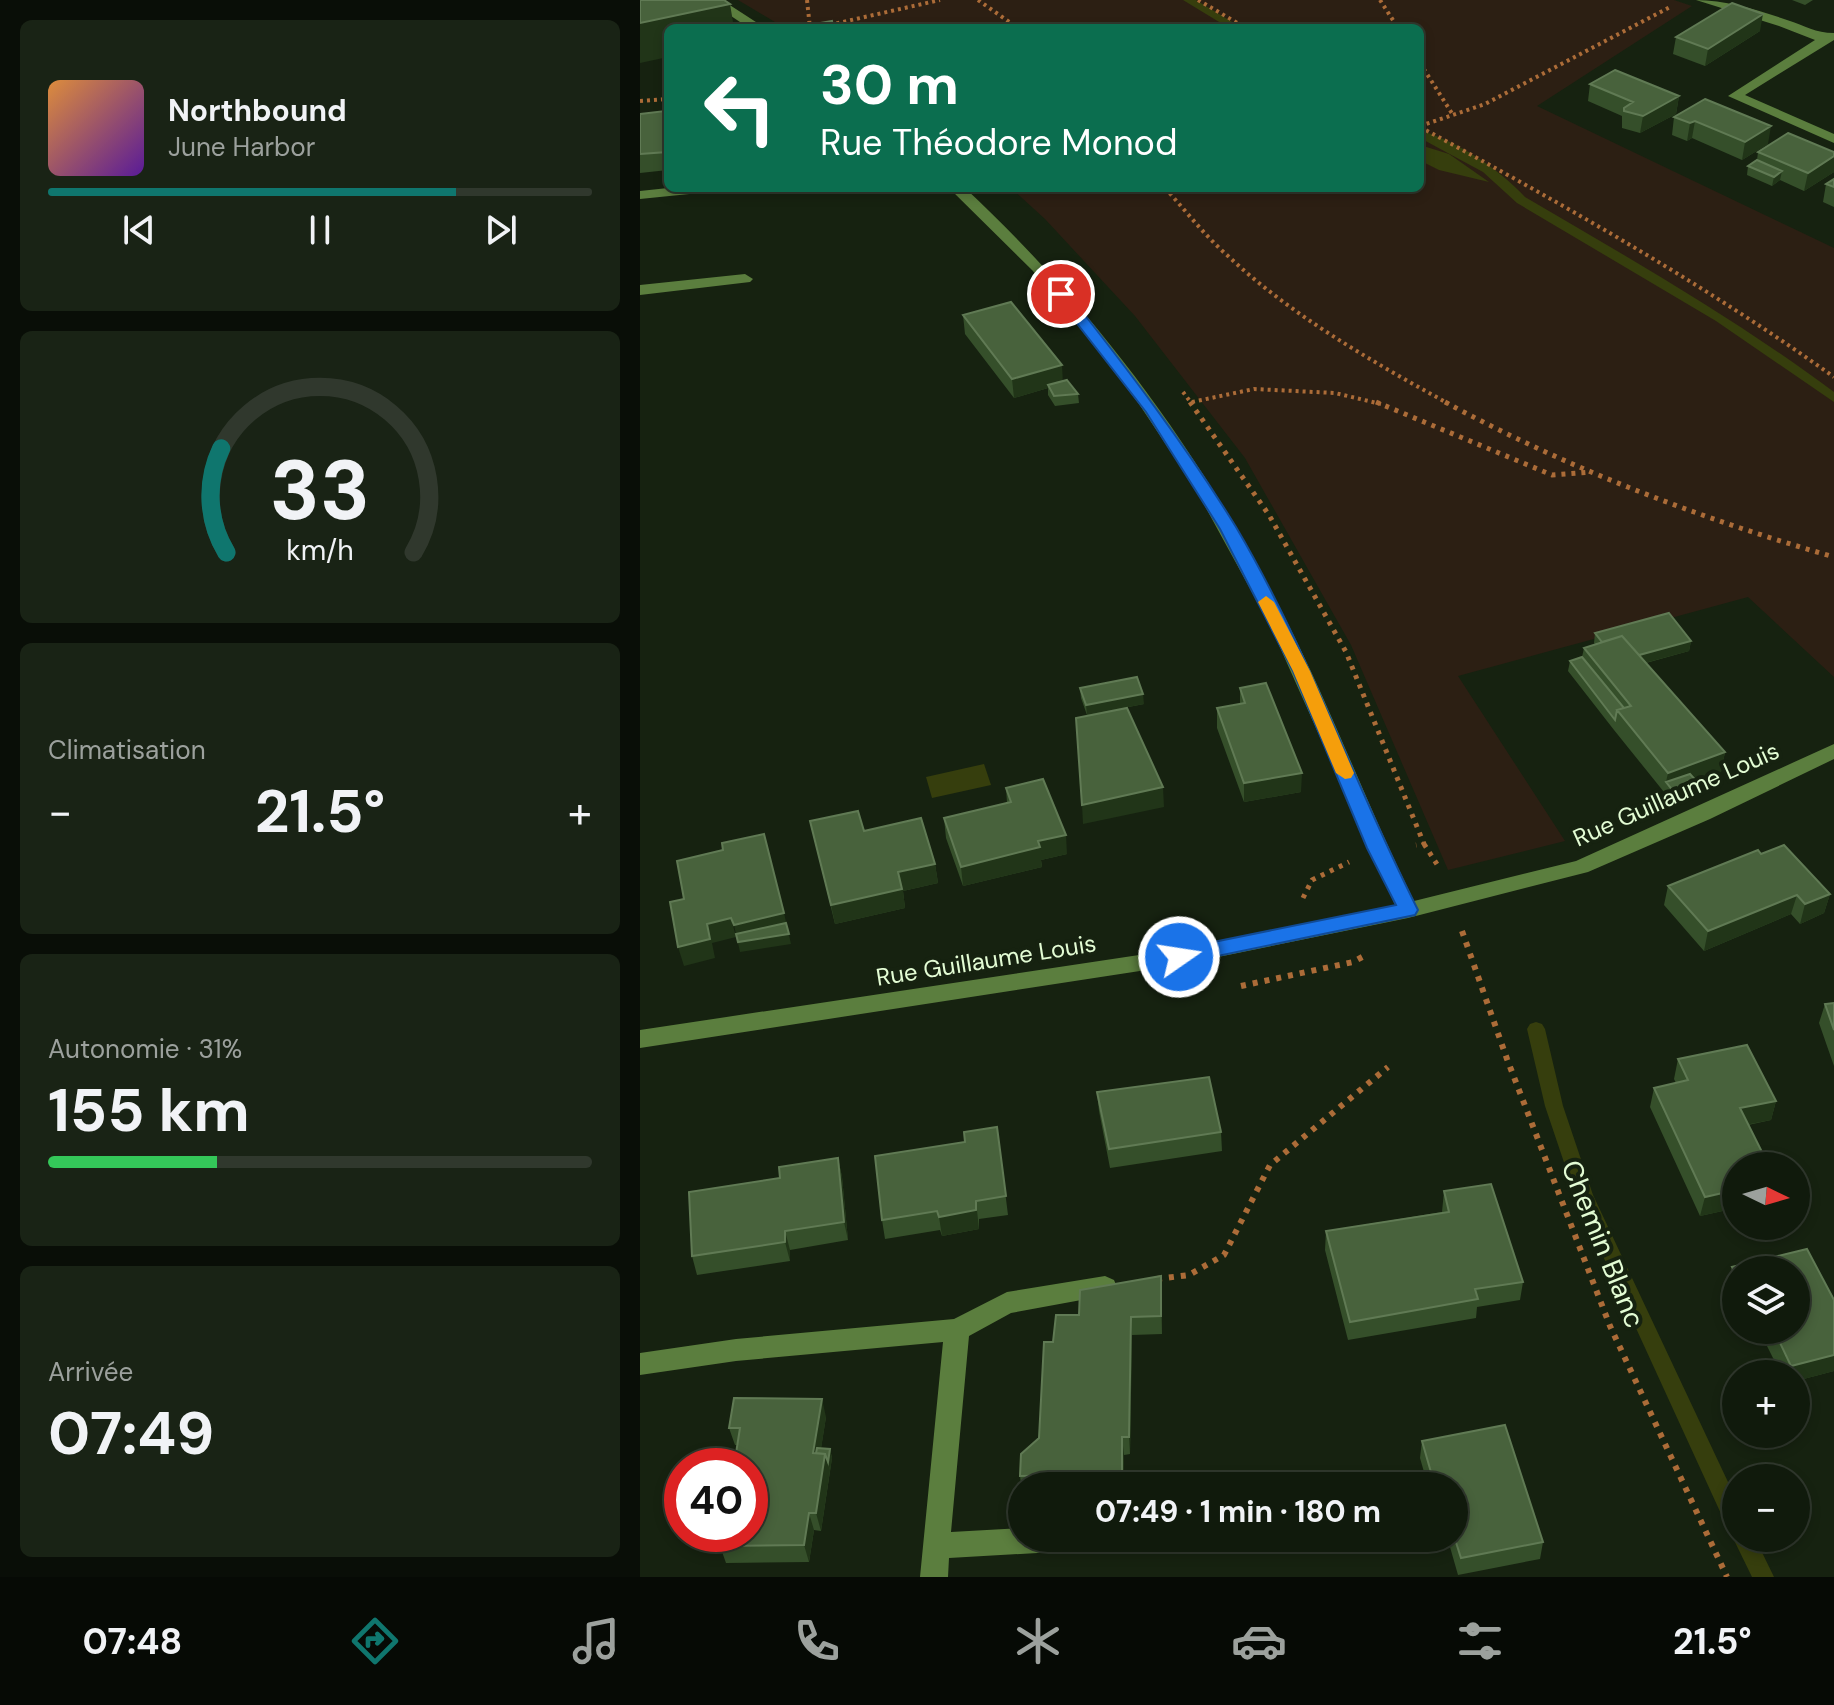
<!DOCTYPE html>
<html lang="fr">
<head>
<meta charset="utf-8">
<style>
  :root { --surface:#101a0c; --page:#192315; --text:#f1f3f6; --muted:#9ca19d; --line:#30382d; --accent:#0f766e }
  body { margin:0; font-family:"DM Sans",sans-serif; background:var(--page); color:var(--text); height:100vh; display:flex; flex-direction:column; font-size:30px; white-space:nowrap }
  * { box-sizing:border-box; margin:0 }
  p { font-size:26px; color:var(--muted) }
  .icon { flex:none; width:44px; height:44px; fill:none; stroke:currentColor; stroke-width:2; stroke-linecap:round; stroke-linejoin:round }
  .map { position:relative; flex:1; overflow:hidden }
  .drawer { display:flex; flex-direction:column; gap:20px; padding:20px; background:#090e07; width:640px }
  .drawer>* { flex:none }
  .hud { position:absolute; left:24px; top:24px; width:760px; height:168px; border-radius:12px; box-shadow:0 4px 12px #0003,0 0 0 2px var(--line); background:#0b6e4f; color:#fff; overflow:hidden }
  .needle { width:52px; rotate:95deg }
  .tools { position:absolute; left:1082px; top:1152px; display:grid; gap:16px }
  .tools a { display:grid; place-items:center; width:88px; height:88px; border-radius:50%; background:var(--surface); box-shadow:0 4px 12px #0003,0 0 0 2px var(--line); font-size:40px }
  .speed { position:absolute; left:24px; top:1448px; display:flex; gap:16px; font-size:40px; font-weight:700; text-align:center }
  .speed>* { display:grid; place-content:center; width:104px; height:104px; border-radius:50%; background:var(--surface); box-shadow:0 4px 12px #0003,0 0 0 2px var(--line); line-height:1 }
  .speed .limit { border:12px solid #d22; background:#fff; color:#111 }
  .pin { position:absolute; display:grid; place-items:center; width:68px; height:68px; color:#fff; margin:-34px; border:4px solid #fff; border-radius:50%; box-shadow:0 2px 8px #0007 }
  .me { position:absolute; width:88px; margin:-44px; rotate:77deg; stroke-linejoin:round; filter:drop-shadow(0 0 6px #0008) }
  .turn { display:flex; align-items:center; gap:28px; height:168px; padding:0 24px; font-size:36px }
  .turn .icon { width:104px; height:104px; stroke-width:2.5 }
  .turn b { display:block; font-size:56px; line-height:68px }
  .big { font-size:60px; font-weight:700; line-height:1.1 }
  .drawer .widget { flex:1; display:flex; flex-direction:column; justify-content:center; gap:12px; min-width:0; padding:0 28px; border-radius:12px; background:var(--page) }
  .drawer .dial { align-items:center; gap:0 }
  .dial svg { height:208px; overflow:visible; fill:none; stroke:var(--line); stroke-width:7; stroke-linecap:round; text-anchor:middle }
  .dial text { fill:var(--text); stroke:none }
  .song { display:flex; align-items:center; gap:24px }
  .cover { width:96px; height:96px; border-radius:12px; background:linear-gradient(135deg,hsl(30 70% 55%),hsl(270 70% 35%)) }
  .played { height:8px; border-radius:4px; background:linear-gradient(90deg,var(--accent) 75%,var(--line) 75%) }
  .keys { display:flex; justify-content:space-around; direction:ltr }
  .heat { display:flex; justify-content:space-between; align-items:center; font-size:44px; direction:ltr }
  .charge { height:12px; border-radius:6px; background:linear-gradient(90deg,#34c759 31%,var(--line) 0) }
  .trip { position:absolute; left:368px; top:1472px; width:460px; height:80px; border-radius:40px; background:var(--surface); box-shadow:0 4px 12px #0003,0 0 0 2px var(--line); font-weight:700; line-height:80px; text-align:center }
  .dock { display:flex; height:128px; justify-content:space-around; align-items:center; background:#060a05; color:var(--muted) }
  .dock .icon { width:56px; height:56px }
  .dock .on { color:var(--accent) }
  .dock b { font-size:36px; color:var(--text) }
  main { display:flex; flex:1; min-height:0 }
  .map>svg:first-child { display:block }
  .green { fill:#2c1f13 }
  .water { fill:#363e0d }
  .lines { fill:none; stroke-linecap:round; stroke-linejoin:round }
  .stream { fill:#363e0d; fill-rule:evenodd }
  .path-far2 { stroke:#ac6c38; stroke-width:4; stroke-dasharray:3 4; stroke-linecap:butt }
  .path-far1 { stroke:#ac6c38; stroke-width:5; stroke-dasharray:4 6; stroke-linecap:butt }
  .path { stroke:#ac6c38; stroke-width:6; stroke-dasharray:5 7; stroke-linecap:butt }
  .minor { fill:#5b7e3e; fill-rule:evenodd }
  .wall { fill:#354f2a }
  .shaded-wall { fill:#213518 }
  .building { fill:#48623c; stroke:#607a54; stroke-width:2 }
  .route { fill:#1a73e8; stroke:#114b97; stroke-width:2 }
  .slow { fill:#f59e0b }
  .labels { text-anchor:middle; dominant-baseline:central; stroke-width:8; stroke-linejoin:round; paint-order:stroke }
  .street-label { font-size:24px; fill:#e3fcd4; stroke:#162210 }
  .near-street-label { font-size:28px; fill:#e3fcd4; stroke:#162210 }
</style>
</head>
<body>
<main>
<section class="drawer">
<div class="widget">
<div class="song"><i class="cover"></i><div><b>Northbound</b><p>June Harbor</p></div></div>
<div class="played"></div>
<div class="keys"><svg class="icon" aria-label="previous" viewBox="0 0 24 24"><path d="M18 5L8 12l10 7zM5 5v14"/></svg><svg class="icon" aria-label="pause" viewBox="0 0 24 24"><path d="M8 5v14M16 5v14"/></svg><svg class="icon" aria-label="next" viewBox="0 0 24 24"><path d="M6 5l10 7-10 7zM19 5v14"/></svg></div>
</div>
<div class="widget dial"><svg viewBox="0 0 100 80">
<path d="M14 69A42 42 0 1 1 86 69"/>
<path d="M14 69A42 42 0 0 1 12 29" stroke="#0f766e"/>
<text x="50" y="56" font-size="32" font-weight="700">33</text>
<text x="50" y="72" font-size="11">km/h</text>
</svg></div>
<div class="widget"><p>Climatisation</p>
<div class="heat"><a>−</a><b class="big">21.5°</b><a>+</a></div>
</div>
<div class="widget"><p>Autonomie · 31%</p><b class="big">155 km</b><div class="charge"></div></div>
<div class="widget"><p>Arrivée</p><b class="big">07:49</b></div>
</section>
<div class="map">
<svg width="1194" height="1577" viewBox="0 0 1194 1577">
  <rect width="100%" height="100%" fill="#162210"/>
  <path class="green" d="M 98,0 L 1034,0 L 1052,6 L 897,106 L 1194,248 L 1194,677 L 1108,597 L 818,676 L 925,841 L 808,870 L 711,645 L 605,458 L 495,316 L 405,219 L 371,188 L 780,188 L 780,28 L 145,28 Z"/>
  <path class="water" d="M 780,145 L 809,154 L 849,182 L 799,170 L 781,161 Z
    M 344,764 L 351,785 L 292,798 L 286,777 Z"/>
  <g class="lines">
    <path class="stream" d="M 543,0 L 556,0 L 602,28 L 589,28 Z
      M 780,130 C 818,142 858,168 885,197 C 991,259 1096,319 1194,392 L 1194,402 L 1076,321 L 877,203 L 843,172 L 780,138 Z
      M 896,1022 L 902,1024 L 905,1029 L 923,1106 L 953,1195 L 1096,1499 L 1096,1538 L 1115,1538 L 1134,1577 L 1112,1577 L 1093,1538 L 1096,1532 L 1088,1529 L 935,1195 L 905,1106 L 887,1029 L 890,1024 Z"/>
    <path class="path-far2" d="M 167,0 L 170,28
      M 338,0 L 378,28
      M 558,0 L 606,28
      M 740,0 L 758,28
      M 176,28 L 300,0
      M 780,63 L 813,115
      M 0,101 L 28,99
      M 780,126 L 845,104 L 1032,6
      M 780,127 C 921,203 1064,284 1194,377
      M 525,188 C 546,211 565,236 588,256 C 652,316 733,362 809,404
      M 543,392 L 552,404
      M 552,402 L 614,389 L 695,393 L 741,404"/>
    <path class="path-far1" d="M 550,402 L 629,515 L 706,652 L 784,844 L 776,845
      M 736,402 L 912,475 L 951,472
      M 805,402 C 929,469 1059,518 1194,557
      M 784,844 L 800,869
      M 663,898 L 672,880 L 709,862"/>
    <path class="path" d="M 822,931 L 867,1059 L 970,1326 L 1087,1577
      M 601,986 L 713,962 L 724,956
      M 517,1279 L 549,1275 L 584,1255 L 630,1165 L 748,1067"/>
    <path class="minor" d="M 67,0 L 82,0 L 125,28 L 109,28 Z
      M 1056,0 C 1086,0 1118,10 1147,20 C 1166,26 1175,33 1194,33 L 1194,40 L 1105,95 L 1194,134 L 1194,143 L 1088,96 L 1175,40 L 1139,26 Z
      M 28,188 L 76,188 L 69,192 L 0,199 L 0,191 Z
      M 309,188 L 325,188 C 459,313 566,460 648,624 C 694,715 729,810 774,901 L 936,861 L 1194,744 L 1194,759 L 1070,819 L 948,872 L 768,918 L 539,965 L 0,1048 L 0,1030 L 539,949 L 755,905 L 630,625 L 555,488 L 499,404 L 436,321 L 392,270 Z
      M 105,274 L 113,279 L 110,282 L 0,295 L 0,285 Z
      M 465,1276 L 474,1280 L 477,1287 L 474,1294 L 371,1313 L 329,1336 L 311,1532 L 382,1528 L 382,1538 L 445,1538 L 441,1547 L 432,1551 L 309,1558 L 308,1577 L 280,1577 L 303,1342 L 96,1361 L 0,1375 L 0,1353 L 96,1339 L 314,1319 L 367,1292 Z"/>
  </g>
  <path class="wall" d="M 1152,0 L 1173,0 L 1165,5 Z
    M 1120,31 L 1065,66 L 1033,54 L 1036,37 Z
    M 950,84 L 1039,96 L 1036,114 L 1000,133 L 982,128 L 982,116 L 948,101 Z
    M 1065,99 L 1128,144 L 1102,160 L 1052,138 L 1047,141 L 1032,135 L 1034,117 Z
    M 0,114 L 28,125 L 28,170 L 0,173 Z
    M 1118,152 L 1194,152 L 1194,172 L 1164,191 L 1140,180 L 1132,186 L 1107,175 L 1108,166 L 1117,160 Z
    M 1194,179 L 1194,207 L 1183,202 L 1186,184 Z
    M 323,315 L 423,381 L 438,394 L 439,403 L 415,406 L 408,395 L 408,388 L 374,398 L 325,334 Z
    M 955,633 L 1051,641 L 1049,651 L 1006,663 L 1085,752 L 1081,772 L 1056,781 L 1059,784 L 1056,794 L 1032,802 L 974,730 L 928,671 L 930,661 L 942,657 L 944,648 L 955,644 L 954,643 Z
    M 440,688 L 504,704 L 447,715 L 441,698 Z
    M 600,688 L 661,792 L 604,802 L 577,728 L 577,708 L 600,704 Z
    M 366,788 L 427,854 L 401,860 L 402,867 L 323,886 L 306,838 L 304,818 L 367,803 Z
    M 170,821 L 224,831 L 295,864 L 298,883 L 263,891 L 265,908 L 195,924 Z
    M 1121,854 L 1190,894 L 1184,913 L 1160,924 L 1151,914 L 1064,951 L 1024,905 L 1028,886 Z
    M 1194,1003 L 1194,1066 L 1179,1023 L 1185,1004 Z
    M 1038,1059 L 1136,1101 L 1131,1120 L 1108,1125 L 1096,1166 L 1096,1208 L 1060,1216 L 1010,1107 L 1014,1088 L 1036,1083 L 1034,1079 Z
    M 457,1092 L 581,1132 L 582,1151 L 470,1168 L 459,1111 Z
    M 357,1127 L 368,1215 L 339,1219 L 339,1229 L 302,1236 L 300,1230 L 245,1239 L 242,1220 L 325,1142 Z
    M 198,1158 L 202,1177 L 208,1240 L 150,1250 L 150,1261 L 57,1275 L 52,1256 L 140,1178 Z
    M 804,1191 L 883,1282 L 880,1300 L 837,1307 L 836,1318 L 708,1340 L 685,1250 L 686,1231 L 802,1212 Z
    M 1167,1249 L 1194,1300 L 1194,1371 L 1156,1381 L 1156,1374 L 1141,1374 L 1119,1330 L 1156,1330 L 1156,1270 L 1096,1270 L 1096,1303 L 1087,1286 L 1092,1267 Z
    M 521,1276 L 522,1334 L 492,1335 L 490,1454 L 484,1455 L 483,1486 L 382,1486 L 382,1491 L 380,1476 L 383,1453 L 399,1438 L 413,1342 L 439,1315 Z
    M 186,1417 L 181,1448 L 190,1449 L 192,1458 L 181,1531 L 174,1530 L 169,1562 L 86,1563 L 80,1546 L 97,1445 L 95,1445 L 89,1428 Z
    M 782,1441 L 903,1542 L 900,1559 L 818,1575 L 810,1547 L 806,1548 L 803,1538 L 814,1538 L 814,1486 L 788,1486 L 780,1458 Z"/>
  <path class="shaded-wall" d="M 90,4 L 94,28 L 28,28 L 28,57 L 0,63 L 0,23 Z
    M 1123,14 L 1120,31 L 1065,66 L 1068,49 Z
    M 1039,96 L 1036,114 L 1000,133 L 1003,116 Z
    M 25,111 L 28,125 L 28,158 L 27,152 Z
    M 1055,121 L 1052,138 L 1047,141 L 1050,123 Z
    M 1131,126 L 1128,144 L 1102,160 L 1105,142 Z
    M 1194,156 L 1194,172 L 1164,191 L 1168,173 Z
    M 1142,171 L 1140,180 L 1132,186 L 1134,177 Z
    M 422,365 L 423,384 L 408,385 L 408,388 L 374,398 L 372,379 Z
    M 1051,641 L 1049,651 L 990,667 L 992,657 Z
    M 503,694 L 504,704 L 447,715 L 446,705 Z
    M 1085,752 L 1081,772 L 1032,789 L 1026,782 L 1028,773 Z
    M 662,773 L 661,792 L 604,802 L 604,783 Z
    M 1059,784 L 1056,794 L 1032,802 L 1034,792 Z
    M 523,787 L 524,807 L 443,824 L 442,805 Z
    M 426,835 L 427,854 L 401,860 L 402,867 L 323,886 L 321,867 L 398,841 Z
    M 295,864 L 298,883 L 263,891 L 265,908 L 195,924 L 191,905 L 258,872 Z
    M 1190,894 L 1184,913 L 1160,924 L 1165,904 Z
    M 1157,895 L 1151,914 L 1064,951 L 1068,931 Z
    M 144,913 L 151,944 L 100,952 L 94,925 Z
    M 91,918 L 96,937 L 72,943 L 75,958 L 44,966 L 38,947 L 67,924 Z
    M 1136,1101 L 1131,1120 L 1095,1127 L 1100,1108 Z
    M 198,1158 L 202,1177 L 208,1240 L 204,1222 Z
    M 1096,1190 L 1096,1208 L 1060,1216 L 1065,1197 Z
    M 336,1201 L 339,1229 L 302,1236 L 299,1217 Z
    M 145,1231 L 150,1250 L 150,1261 L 145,1242 Z
    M 491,1317 L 492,1335 L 490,1454 L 489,1437 Z
    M 1194,1355 L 1194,1371 L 1156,1381 L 1156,1374 L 1148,1374 L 1151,1366 Z
    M 182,1399 L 186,1417 L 179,1462 L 173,1453 Z
    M 482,1437 L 484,1455 L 483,1486 L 482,1474 Z
    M 190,1449 L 192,1458 L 190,1471 L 188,1462 Z
    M 185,1454 L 190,1471 L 181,1531 L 176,1513 Z
    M 169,1513 L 174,1530 L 169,1562 L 164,1545 Z
    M 808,1538 L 811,1538 L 810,1547 L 806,1548 Z"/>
  <path class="building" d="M 0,0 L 84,0 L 90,4 L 0,23 Z
    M 1092,3 L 1123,14 L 1068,49 L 1036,37 Z
    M 192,21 L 193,28 L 181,28 L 180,23 Z
    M 975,70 L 1039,96 L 1003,116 L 984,111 L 984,108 L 993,102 L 950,84 Z
    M 1065,99 L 1131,126 L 1105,142 L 1055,121 L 1050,123 L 1034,117 Z
    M 25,111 L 27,152 L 0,154 L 0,114 Z
    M 1148,133 L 1194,152 L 1194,156 L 1168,173 L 1118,152 Z
    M 1117,160 L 1142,171 L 1134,177 L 1108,166 Z
    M 1194,179 L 1194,187 L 1186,184 Z
    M 371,302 L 422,365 L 372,379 L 323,315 Z
    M 427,380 L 438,394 L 414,396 L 408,385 Z
    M 1029,613 L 1051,641 L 999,655 L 982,636 L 962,642 L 955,633 Z
    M 982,636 L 1085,752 L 1028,773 L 977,710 L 991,706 L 944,648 Z
    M 942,657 L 984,708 L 977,710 L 975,720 L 930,661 Z
    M 497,677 L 503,694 L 446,705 L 440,688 Z
    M 626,683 L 662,773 L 604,783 L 577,708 L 605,703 L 600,688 Z
    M 487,708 L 523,787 L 442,805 L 436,718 Z
    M 1050,774 L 1059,784 L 1034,792 L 1026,782 Z
    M 403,779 L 426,835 L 398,841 L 400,847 L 321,867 L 304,818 L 371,802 L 366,788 Z
    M 218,811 L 224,831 L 281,818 L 295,864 L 258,872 L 262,889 L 191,905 L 170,821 Z
    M 124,834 L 144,913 L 94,925 L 91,918 L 67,924 L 70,939 L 38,947 L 30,902 L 44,899 L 37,861 L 83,850 L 82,843 Z
    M 1144,845 L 1190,894 L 1165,904 L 1157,895 L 1068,931 L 1028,886 L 1118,850 L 1121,854 Z
    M 146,923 L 149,934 L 98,942 L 96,934 Z
    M 1194,1003 L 1194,1030 L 1185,1004 Z
    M 1107,1045 L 1136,1101 L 1100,1108 L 1129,1166 L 1096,1166 L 1096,1190 L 1065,1197 L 1014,1088 L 1048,1080 L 1038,1059 Z
    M 569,1077 L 581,1132 L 469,1149 L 457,1092 Z
    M 357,1127 L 366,1196 L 336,1201 L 336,1210 L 299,1217 L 297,1211 L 242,1220 L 235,1156 L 325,1142 L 324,1132 Z
    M 198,1158 L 204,1222 L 145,1231 L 145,1242 L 52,1256 L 49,1192 L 140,1178 L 139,1167 Z
    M 851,1184 L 883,1282 L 835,1289 L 838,1299 L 710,1322 L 686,1231 L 809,1212 L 804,1191 Z
    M 1167,1249 L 1194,1300 L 1194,1355 L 1151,1366 L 1134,1330 L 1156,1330 L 1156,1270 L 1096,1270 L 1096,1274 L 1092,1267 Z
    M 521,1276 L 521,1316 L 491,1317 L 489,1437 L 482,1437 L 482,1474 L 380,1476 L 381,1454 L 399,1438 L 404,1342 L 413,1342 L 416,1315 L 439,1315 L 440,1290 Z
    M 94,1398 L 182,1399 L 173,1453 L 185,1454 L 176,1513 L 169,1513 L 164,1545 L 80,1546 L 82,1534 L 110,1534 L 110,1466 L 94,1466 L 100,1428 L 89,1428 Z
    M 865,1425 L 903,1542 L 821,1558 L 814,1536 L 814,1486 L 795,1486 L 782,1441 Z
    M 177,1448 L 190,1449 L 188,1462 L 185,1454 L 176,1453 Z"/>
  <path class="route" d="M 421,290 L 426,291 C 486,367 545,444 596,527 C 668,649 714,784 778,910 L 775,915 L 539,964 L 532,962 L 530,957 L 532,952 L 539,949 L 756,905 L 727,848 L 653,671 L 580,529 L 506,412 L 414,294 Z"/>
  <path class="slow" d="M 626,596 L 634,602 L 670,671 L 714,773 L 711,778 L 705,779 L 696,773 L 653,671 L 618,602 Z"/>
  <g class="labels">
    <g class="street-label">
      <text transform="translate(1036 794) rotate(-24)">Rue Guillaume Louis</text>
      <text transform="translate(346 960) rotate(-9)">Rue Guillaume Louis</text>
    </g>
    <g class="near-street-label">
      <text transform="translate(963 1244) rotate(68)">Chemin Blanc</text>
    </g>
  </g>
</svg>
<div class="tools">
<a><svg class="needle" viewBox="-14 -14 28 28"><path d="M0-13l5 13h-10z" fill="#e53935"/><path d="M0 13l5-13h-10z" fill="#9ca19d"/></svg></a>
<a><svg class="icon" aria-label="layers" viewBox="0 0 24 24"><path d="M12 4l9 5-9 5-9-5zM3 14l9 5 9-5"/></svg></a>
<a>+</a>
<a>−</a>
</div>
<div class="speed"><div class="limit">40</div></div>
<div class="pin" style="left:421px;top:294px;background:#d93025"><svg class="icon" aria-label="arrive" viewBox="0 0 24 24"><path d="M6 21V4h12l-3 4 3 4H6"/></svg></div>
<svg class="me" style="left:539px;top:957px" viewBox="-20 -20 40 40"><circle r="17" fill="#1a73e8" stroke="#fff" stroke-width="3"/><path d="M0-11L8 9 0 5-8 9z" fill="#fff"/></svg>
<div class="trip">07:49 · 1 min · 180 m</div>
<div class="hud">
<div class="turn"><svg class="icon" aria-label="left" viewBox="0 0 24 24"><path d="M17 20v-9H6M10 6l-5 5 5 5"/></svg><div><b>30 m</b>Rue Théodore Monod</div></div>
</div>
</div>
</main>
<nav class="dock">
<b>07:48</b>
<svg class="icon on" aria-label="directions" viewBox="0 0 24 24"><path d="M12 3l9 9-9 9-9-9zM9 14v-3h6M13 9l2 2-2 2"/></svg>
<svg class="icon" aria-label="music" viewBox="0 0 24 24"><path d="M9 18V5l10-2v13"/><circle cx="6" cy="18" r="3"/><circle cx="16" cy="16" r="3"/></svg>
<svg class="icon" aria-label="phone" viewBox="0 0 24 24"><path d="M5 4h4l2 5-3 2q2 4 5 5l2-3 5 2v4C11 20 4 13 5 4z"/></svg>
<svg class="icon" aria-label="climate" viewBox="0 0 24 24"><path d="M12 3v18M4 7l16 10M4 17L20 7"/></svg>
<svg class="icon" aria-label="car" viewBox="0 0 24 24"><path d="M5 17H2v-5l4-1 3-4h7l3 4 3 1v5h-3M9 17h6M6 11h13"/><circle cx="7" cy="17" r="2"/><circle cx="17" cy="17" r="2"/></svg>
<svg class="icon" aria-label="filters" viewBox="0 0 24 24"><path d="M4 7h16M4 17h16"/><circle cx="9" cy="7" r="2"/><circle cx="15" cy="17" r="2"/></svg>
<b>21.5°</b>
</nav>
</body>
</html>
